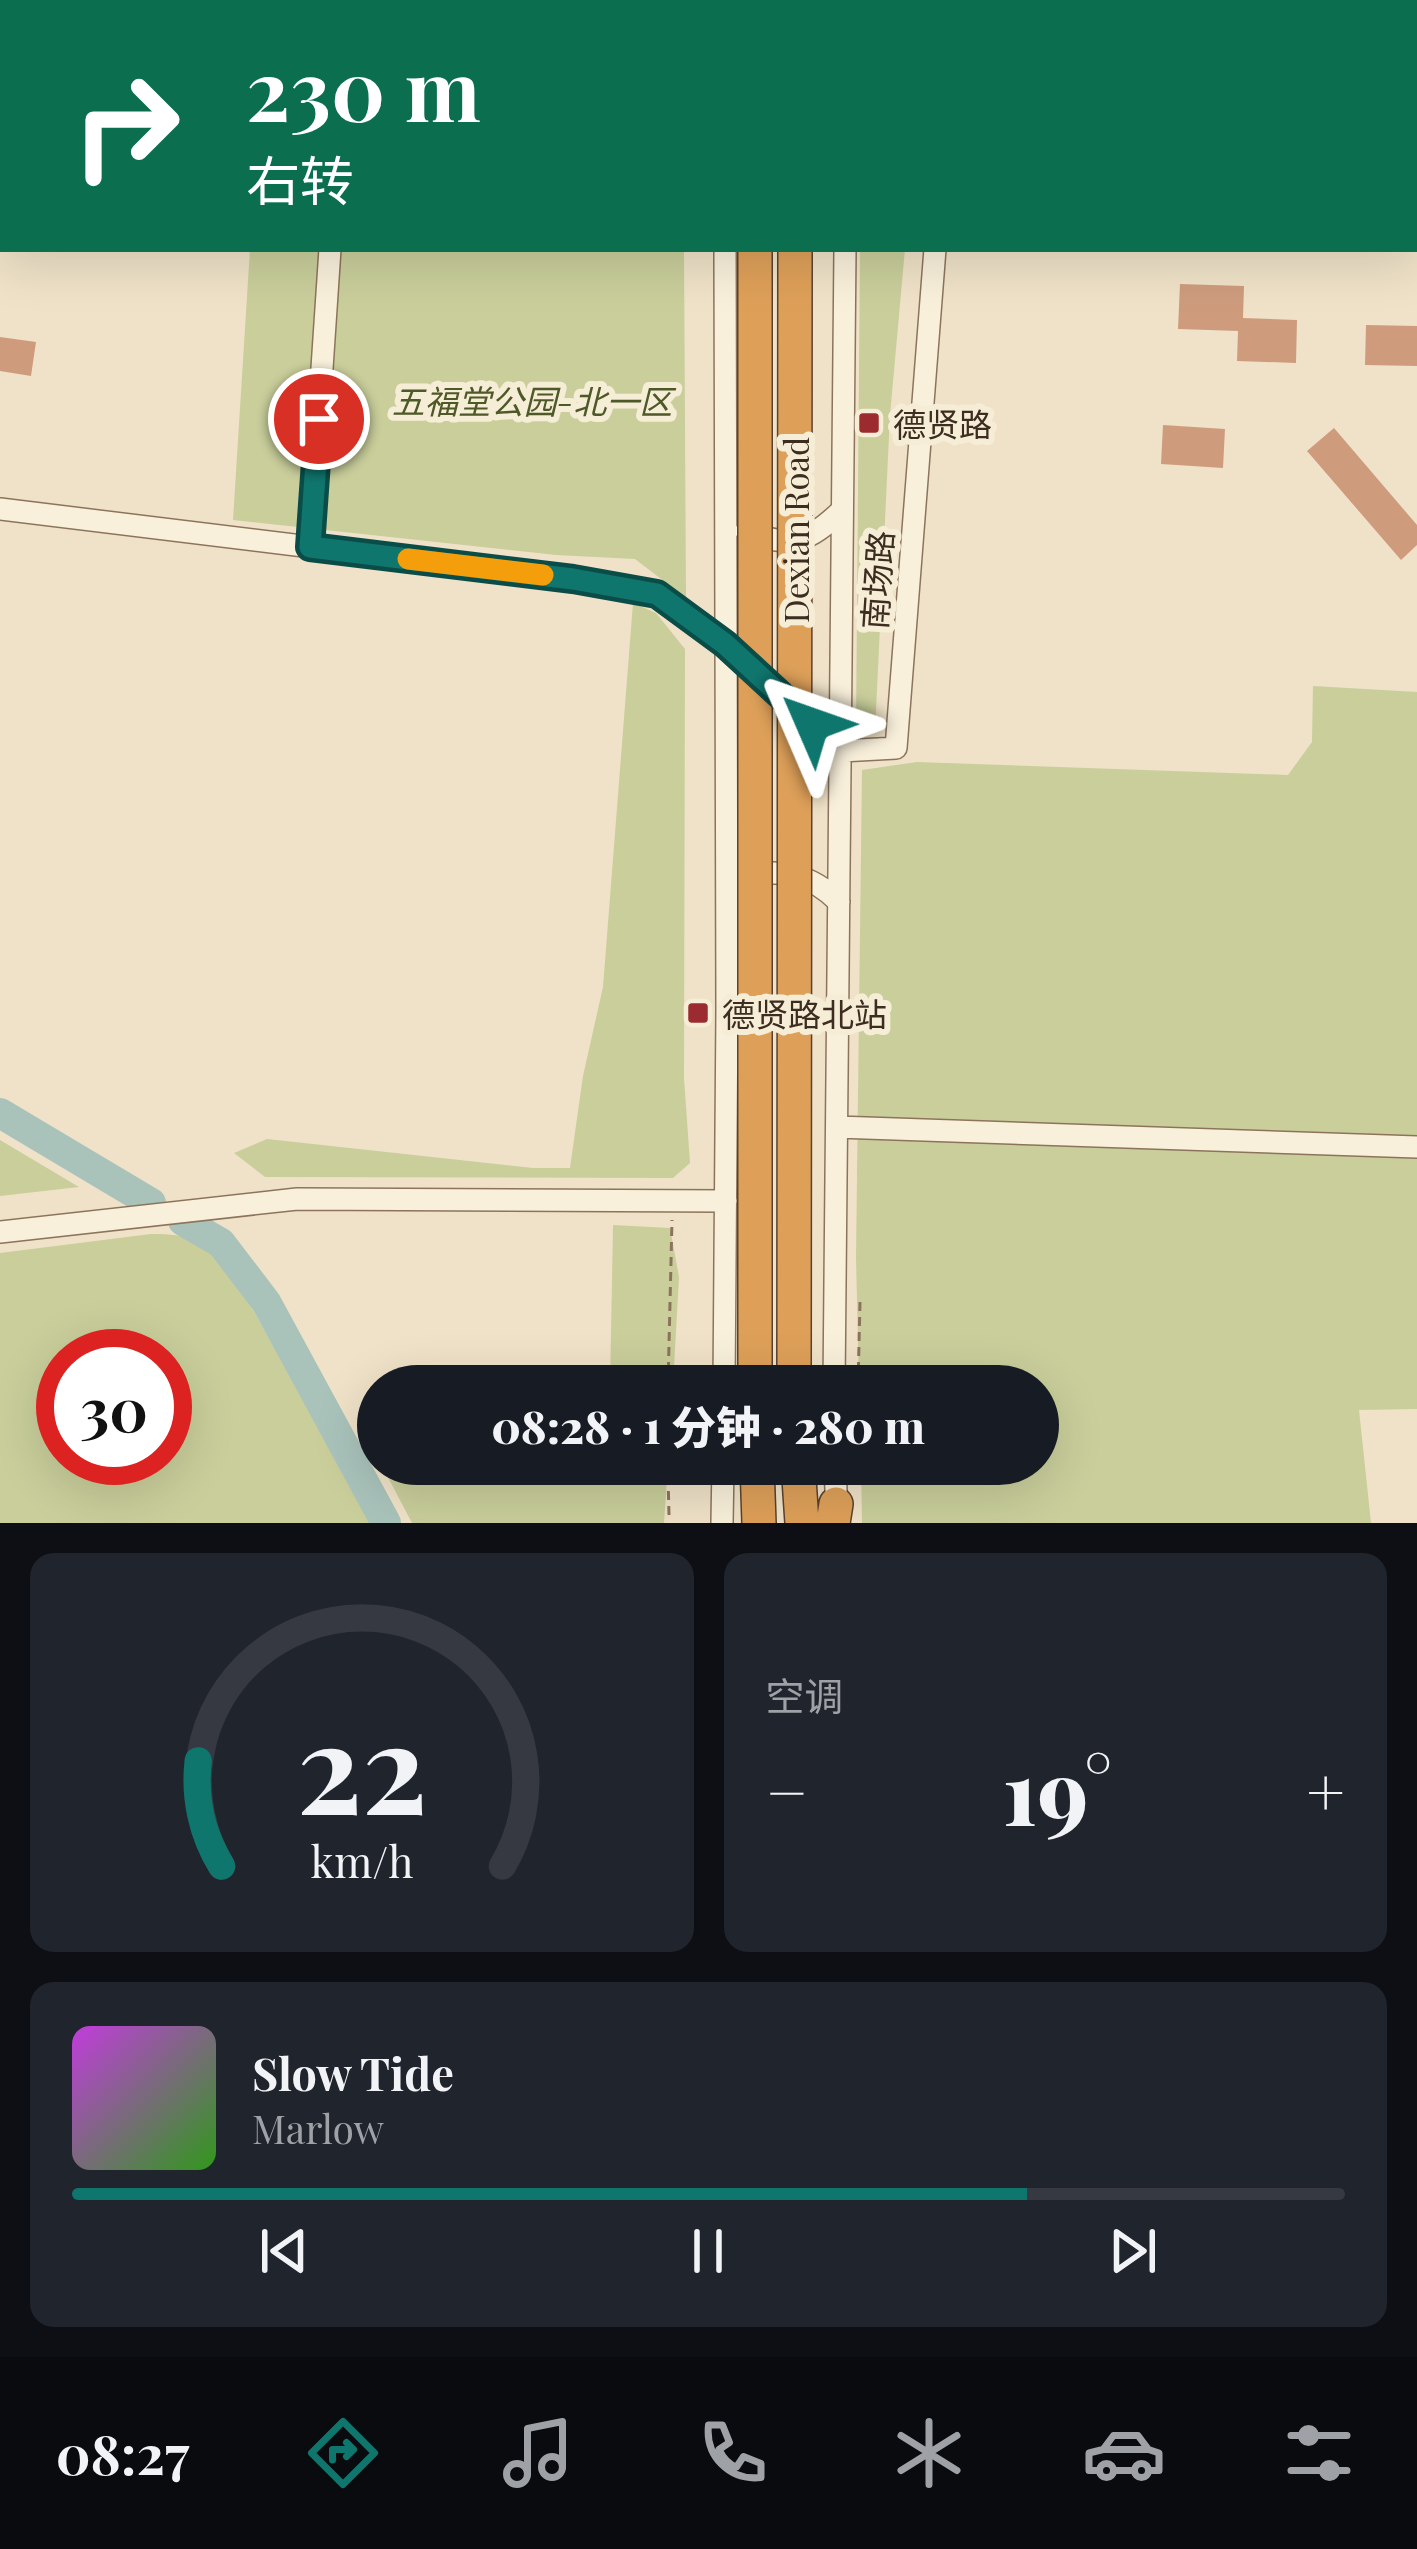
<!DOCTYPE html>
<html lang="zh">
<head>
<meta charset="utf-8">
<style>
  :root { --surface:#171b24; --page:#20242c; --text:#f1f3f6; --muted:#9ea1a6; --line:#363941; --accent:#0f766e }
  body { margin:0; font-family:"Playfair Display","Noto Sans SC",serif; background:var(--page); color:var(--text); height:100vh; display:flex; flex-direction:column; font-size:45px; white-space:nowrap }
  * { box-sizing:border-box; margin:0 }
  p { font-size:39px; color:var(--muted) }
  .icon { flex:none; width:66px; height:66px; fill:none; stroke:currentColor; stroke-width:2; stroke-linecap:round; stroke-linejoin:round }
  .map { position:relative; height:1523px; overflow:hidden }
  .details { display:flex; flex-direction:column; gap:30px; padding:30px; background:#0d0f14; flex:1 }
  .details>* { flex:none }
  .hud { position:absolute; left:0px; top:0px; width:1419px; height:252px; box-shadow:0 12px 48px #0002; background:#0b6e4f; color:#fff; overflow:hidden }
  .speed { position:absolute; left:36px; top:1329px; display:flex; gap:24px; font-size:60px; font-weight:700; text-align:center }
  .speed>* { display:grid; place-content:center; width:156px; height:156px; border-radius:50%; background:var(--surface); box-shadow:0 12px 48px #0002; line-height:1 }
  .speed .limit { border:18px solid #d22; background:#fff; color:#111 }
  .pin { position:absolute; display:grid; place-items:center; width:102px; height:102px; color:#fff; margin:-51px; border:6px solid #fff; border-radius:50%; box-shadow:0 3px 12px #0007 }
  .me { position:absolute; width:132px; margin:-66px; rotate:313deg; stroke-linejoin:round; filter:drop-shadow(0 0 9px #0008) }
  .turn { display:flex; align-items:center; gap:42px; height:252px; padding:0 48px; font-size:54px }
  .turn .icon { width:156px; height:156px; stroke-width:2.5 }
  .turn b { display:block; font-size:84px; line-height:102px }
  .big { font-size:90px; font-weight:800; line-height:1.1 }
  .details .widget { flex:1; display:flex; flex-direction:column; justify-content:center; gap:18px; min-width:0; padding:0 42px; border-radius:24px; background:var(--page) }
  .details .dial { align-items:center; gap:0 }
  .dial svg { height:312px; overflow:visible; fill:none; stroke:var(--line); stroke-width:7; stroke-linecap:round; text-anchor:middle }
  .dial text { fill:var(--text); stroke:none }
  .song { display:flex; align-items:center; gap:36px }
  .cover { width:144px; height:144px; border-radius:18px; background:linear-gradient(135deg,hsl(290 70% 55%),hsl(110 70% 35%)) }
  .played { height:12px; border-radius:6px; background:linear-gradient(90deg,var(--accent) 75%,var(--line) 75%) }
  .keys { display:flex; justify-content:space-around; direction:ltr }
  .heat { display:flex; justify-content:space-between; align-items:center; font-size:66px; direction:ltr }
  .details .tiles { flex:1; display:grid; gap:30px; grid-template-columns:1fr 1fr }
  .widget:last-child { grid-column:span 2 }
  .trip { position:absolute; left:357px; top:1365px; width:702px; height:120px; border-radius:60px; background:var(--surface); box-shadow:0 12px 48px #0002; font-weight:800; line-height:120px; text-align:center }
  .tabs { display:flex; height:192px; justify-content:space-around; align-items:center; background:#090b0e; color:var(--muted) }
  .tabs .icon { width:84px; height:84px }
  .tabs .active { color:var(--accent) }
  .tabs b { font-size:54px; color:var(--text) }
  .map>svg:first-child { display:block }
  .green { fill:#c9ce9b; fill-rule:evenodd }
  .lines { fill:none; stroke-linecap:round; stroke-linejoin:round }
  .river { stroke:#a9c3bb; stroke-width:30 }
  .building { fill:#ce9c7d }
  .minor-casing { stroke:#8c745c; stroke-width:24 }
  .highway-casing { stroke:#5a4230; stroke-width:36 }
  .path { stroke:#8c745c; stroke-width:3; stroke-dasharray:9 6; stroke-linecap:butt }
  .minor { stroke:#f9f0db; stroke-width:21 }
  .highway { stroke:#dea059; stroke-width:33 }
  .highway-bridge-casing { stroke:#5a4230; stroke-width:36; stroke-linecap:butt }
  .path-bridge { stroke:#8c745c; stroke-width:3; stroke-dasharray:9 6; stroke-linecap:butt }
  .highway-bridge { stroke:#dea059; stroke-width:33 }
  .route-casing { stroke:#0a4d48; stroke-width:30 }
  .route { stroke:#0f766e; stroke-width:21 }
  .slow { stroke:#f59e0b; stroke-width:21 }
  .poi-dot { fill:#9c2b2f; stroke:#f6edd7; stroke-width:4.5 }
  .labels { text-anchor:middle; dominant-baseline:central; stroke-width:12; stroke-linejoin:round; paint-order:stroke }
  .park-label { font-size:33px; font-style:italic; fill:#4d5926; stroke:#f6edd7 }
  .poi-label { font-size:33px; fill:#3c2d20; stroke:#f6edd7; text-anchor:start }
  .street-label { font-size:33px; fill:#3c2d20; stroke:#f6edd7 }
</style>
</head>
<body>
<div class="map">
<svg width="1417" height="1523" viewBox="0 0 1417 1523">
  <rect width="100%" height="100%" fill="#efe2c8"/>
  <path class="green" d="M 250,249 L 684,249 L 686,598 L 635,559 L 556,555 L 233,520 Z
    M 860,249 L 905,249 L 890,415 L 875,732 L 856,729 Z
    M 633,603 L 656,613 L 685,649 L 684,1078 L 690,1163 L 673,1178 L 265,1177 L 234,1153 L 267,1139 L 533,1168 L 570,1168 L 583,1076 L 603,987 Z
    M 1313,686 L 1417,692 L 1417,1409 L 1359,1410 L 1371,1523 L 862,1523 L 861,1464 L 1038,1464 L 1038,1386 L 859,1386 L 856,1257 L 862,770 L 917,762 L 1288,775 L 1312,742 Z
    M 0,1140 L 79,1187 L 0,1196 Z
    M 613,1225 L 670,1228 L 679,1277 L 673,1386 L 610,1386 Z
    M 151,1234 C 193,1234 207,1240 233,1274 L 372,1523 L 0,1523 L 0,1253 ZM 63,1356 L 165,1356 L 165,1458 L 63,1458 Z
    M 381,1464 L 668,1464 L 664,1523 L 412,1523 Z"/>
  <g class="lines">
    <path class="river" d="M 0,1113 L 151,1203
      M 183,1221 L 221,1243 L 266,1302 L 386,1523"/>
  </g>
  <path class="building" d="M 1180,284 L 1244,286 L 1243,318 L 1297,320 L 1296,363 L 1237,361 L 1238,331 L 1178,329 Z
    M 1366,325 L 1417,326 L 1417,366 L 1365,365 Z
    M 0,337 L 36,342 L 31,376 L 0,371 Z
    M 1163,425 L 1225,429 L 1223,468 L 1161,464 Z
    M 1334,428 L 1417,525 L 1417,545 L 1401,560 L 1307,451 Z"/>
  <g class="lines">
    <defs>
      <path id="minor" d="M 725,3 L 725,0
        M 848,3 L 848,0
        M 955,3 L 955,0
        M 0,509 L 573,579 L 657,594 L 725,644 L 841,751 L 896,748 L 935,249
        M 746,531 C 791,549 808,543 842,510
        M 310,547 L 330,249
        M 745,878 C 780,866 813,876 839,902
        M 837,1127 L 1417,1147
        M 0,1232 L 297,1199 L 726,1201
        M 724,1386 L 727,1009 L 725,249
        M 834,1386 L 845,249
        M 835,1464 L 837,1517
        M 722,1523 L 723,1464"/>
      <path id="highway" d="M 755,0 L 755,3
        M 795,3 L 795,0
        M 757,1464 L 759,1523
        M 798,1464 L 802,1523
        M 833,1523 L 836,1504"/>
    </defs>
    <use href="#minor" class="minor-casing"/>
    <use href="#highway" class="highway-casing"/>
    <path class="path" d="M 668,1386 L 672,1220
      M 858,1386 L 860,1302
      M 668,1476 L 669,1515"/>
    <use href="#minor" class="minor"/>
    <use href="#highway" class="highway"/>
    <defs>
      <path id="highway-bridge" d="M 755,249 L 755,1386
        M 794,1386 L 795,249"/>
    </defs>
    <use href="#highway-bridge" class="highway-bridge-casing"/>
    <path class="path-bridge" d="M 668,1464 L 668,1476 L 855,1470 L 855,1464"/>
    <use href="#highway-bridge" class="highway-bridge"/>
  </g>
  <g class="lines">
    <defs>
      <path id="route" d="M 319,419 L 310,547 L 573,579 L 657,594 L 725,644 L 812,724"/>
    </defs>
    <use href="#route" class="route-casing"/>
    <use href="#route" class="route"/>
    <path class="slow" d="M 408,559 L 543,575"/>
  </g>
  <g class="poi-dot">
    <rect x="857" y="411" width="24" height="24" rx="6"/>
    <rect x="686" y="1001" width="24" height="24" rx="6"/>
  </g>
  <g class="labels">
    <g class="park-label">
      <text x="532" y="400">五福堂公园-北一区</text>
    </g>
    <g class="poi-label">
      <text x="893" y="423">德贤路</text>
      <text x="722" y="1013">德贤路北站</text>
    </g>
    <g class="street-label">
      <text transform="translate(795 530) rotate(-90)">Dexian Road</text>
      <text transform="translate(876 580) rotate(-86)">南场路</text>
    </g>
  </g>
</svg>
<div class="speed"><div class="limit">30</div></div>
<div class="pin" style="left:319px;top:419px;background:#d93025"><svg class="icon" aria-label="arrive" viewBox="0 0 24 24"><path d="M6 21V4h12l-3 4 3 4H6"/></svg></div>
<svg class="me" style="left:812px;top:724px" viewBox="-20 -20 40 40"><path d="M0-17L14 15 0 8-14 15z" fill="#0f766e" stroke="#fff" stroke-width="4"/></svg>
<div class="trip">08:28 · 1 分钟 · 280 m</div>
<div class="hud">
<div class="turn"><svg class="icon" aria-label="right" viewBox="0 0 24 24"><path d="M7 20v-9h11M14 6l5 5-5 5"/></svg><div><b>230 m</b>右转</div></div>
</div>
</div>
<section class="details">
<div class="tiles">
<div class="widget dial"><svg viewBox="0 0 100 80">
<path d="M14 69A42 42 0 1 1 86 69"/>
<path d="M14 69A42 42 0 0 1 8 42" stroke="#0f766e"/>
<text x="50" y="56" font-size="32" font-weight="700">22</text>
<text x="50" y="72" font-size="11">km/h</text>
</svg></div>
<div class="widget"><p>空调</p>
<div class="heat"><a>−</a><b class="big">19°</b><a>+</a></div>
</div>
<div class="widget">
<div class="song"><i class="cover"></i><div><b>Slow Tide</b><p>Marlow</p></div></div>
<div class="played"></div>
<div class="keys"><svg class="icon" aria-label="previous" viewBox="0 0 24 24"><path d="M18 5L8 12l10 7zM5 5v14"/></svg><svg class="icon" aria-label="pause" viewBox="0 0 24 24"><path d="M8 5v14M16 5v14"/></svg><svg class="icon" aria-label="next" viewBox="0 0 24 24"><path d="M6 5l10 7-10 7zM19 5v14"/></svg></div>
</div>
</div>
</section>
<nav class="tabs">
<b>08:27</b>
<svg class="icon active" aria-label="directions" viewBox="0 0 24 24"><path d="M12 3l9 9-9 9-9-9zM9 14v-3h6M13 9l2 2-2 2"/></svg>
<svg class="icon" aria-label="music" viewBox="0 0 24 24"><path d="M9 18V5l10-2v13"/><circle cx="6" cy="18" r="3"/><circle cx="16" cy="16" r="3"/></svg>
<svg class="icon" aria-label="phone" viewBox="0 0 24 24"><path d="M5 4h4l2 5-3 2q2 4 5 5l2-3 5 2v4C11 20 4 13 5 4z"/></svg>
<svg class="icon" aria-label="climate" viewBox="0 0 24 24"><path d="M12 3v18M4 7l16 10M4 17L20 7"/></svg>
<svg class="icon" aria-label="car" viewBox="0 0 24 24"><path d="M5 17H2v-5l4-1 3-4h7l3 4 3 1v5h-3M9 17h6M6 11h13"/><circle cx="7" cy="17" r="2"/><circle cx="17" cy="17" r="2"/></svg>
<svg class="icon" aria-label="filters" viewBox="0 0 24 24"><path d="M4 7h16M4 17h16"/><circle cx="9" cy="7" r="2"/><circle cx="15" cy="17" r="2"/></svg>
</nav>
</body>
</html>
